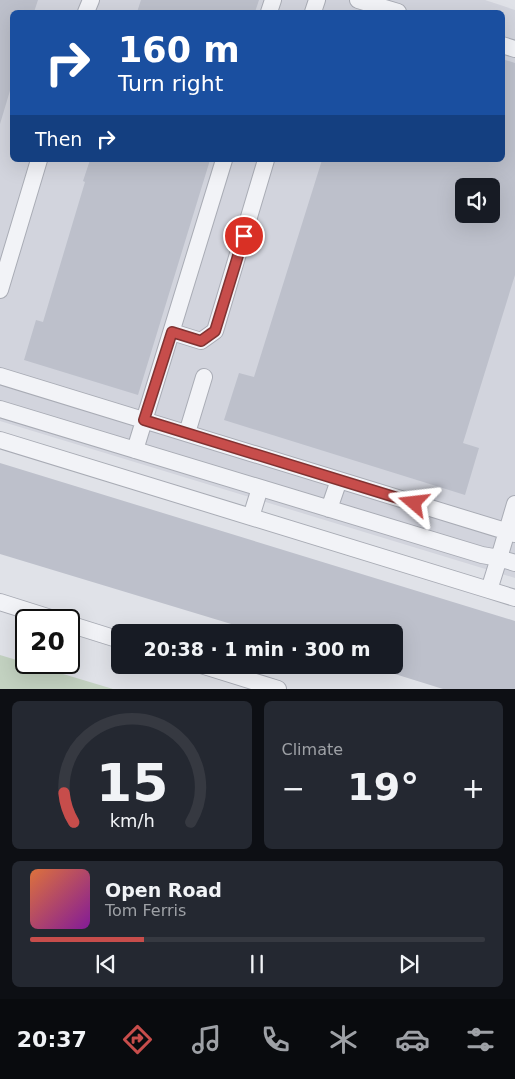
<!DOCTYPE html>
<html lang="en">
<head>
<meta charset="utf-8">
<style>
  :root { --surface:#171b24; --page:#242831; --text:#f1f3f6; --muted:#9ea1a6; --line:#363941; --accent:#c74d4b }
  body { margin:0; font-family:"DejaVu Sans",sans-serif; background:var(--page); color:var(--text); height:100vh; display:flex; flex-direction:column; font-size:19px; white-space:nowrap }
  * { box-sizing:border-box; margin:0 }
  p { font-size:16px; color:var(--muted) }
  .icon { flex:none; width:28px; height:28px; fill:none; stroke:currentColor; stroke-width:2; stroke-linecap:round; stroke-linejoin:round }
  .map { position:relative; height:689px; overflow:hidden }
  .side { display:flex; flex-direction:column; gap:12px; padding:12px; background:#0d0f14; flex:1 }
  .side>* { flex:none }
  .banner { position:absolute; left:10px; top:10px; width:495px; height:152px; border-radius:8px; box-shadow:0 5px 20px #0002; background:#1a4fa0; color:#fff; overflow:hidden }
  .fabs { position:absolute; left:455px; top:178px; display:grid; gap:10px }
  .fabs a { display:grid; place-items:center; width:45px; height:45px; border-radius:8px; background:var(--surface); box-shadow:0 5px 20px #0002; font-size:25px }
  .speed { position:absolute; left:15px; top:609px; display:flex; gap:10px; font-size:25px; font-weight:700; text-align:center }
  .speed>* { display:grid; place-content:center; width:65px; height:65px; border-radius:50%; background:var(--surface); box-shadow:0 5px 20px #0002; line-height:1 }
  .speed .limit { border:2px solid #111; border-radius:8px; background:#fff; color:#111 }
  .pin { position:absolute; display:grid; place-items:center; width:42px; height:42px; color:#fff; margin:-21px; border:2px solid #fff; border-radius:50%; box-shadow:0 1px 5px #0007 }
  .me { position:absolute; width:55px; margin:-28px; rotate:287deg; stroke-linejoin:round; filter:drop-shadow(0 0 4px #0008) }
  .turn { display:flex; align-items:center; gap:18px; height:105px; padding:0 25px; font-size:22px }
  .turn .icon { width:65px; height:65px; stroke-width:2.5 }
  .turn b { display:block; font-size:35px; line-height:42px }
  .then { display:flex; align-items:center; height:48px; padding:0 25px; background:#0003; gap:10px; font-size:19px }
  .big { font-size:38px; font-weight:600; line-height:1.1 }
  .side .tile { flex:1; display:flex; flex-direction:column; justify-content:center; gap:8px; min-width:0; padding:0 18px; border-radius:8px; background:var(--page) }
  .side .dial { align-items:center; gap:0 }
  .dial svg { height:130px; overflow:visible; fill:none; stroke:var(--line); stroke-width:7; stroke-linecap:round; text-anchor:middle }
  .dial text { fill:var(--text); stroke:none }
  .song { display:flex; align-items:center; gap:15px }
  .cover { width:60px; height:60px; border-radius:8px; background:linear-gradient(135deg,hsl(20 70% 55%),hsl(290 70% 35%)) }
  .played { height:5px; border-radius:2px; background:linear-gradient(90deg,var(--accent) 25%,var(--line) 25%) }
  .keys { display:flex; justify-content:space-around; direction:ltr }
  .heat { display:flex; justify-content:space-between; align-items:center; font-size:28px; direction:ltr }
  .side .tiles { flex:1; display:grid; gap:12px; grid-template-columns:1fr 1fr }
  .tile:last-child { grid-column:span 2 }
  .trip { position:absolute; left:111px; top:624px; width:292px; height:50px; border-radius:8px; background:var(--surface); box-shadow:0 5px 20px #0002; font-weight:600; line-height:50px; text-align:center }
  .tab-bar { display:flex; height:80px; justify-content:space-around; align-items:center; background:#090b0e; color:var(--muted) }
  .tab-bar .icon { width:35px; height:35px }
  .tab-bar .on { color:var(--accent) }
  .tab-bar b { font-size:22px; color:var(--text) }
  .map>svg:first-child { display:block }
  .built { fill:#d2d4dd; fill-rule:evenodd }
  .green { fill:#c3d2c1 }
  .building { fill:#bdc0cb; fill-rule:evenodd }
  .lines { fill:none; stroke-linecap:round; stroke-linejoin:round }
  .minor-casing { stroke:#a9acb5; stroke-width:18 }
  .minor { stroke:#f2f3f7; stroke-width:16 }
  .route-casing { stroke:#813231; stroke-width:12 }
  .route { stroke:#c74d4b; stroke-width:9 }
</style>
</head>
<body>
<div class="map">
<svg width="515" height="689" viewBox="0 0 515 689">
  <rect width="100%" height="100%" fill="#e0e2e8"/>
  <path class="built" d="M 0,0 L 485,0 L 515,10 L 515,578 L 0,421 ZM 12,12 L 502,12 L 502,160 L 12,160 ZM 464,186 L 491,186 L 491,214 L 464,214 Z"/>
  <path class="green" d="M 0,655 L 113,689 L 0,689 Z"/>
  <path class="building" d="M 0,0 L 38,0 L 34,12 L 12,12 L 12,84 L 0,124 Z
    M 141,0 L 259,0 L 255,12 L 137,12 Z
    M 502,59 L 515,63 L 515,275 L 463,443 L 479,448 L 465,495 L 224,420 L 239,373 L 254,377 L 322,160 L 502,160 ZM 464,186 L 491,186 L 491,214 L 464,214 Z
    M 90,160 L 210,160 L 138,395 L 24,360 L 36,320 L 43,322 L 85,182 L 83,181 Z
    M 0,463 L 515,621 L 515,689 L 443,689 L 366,665 L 395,665 L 395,632 L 258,632 L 0,554 Z"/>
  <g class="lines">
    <defs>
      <path id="minor" d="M 358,0 L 398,12
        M 86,12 L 91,0
        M 269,12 L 273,0
        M 313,12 L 317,0
        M 502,45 L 515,49
        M 0,290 L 39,160
        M 172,332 L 201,341 L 215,331 L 266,160
        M 0,376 L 515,534
        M 0,409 L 482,555 L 499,558 L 515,504
        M 187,433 L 204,377
        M 0,440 L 489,590
        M 135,450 L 224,160
        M 329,509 L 339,480
        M 251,517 L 260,488
        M 515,563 L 499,558 L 489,590 L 515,598
        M 0,602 L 57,620
        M 69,624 L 120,640
        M 201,665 L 278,689"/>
    </defs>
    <use href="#minor" class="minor-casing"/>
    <use href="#minor" class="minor"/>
  </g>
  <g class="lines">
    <defs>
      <path id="route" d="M 244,236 L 215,331 L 201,341 L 172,332 L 144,420 L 414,503"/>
    </defs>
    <use href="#route" class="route-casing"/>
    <use href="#route" class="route"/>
  </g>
</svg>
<div class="fabs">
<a><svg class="icon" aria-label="sound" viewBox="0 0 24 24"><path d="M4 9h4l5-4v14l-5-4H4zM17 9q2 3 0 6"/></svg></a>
</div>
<div class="speed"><div class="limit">20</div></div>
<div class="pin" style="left:244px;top:236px;background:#d93025"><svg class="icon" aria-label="arrive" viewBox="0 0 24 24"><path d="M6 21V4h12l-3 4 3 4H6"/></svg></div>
<svg class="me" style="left:414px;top:503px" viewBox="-20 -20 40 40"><path d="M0-17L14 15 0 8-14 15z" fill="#c74d4b" stroke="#fff" stroke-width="4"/></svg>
<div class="trip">20:38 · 1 min · 300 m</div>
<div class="banner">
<div class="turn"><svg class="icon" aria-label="right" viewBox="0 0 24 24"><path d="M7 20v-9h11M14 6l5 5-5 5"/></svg><div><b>160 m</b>Turn right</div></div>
<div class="then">Then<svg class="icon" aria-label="right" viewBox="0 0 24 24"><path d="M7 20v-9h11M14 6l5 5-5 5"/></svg></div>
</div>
</div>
<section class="side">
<div class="tiles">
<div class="tile dial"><svg viewBox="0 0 100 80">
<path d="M14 69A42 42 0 1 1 86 69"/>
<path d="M14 69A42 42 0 0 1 8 51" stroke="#c74d4b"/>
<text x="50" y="56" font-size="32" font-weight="700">15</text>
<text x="50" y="72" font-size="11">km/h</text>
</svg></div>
<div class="tile"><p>Climate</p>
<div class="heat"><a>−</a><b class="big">19°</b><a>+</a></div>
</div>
<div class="tile">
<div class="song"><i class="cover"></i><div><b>Open Road</b><p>Tom Ferris</p></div></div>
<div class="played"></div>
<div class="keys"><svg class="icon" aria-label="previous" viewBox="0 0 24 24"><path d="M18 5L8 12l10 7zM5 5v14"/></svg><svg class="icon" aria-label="pause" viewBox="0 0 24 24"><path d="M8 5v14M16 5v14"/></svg><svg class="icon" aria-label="next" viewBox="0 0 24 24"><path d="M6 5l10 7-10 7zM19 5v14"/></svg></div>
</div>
</div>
</section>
<nav class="tab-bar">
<b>20:37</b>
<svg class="icon on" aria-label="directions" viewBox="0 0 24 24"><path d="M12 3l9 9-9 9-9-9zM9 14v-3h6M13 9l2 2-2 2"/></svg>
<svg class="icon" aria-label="music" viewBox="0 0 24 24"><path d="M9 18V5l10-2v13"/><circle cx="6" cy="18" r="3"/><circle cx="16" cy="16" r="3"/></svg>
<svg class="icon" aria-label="phone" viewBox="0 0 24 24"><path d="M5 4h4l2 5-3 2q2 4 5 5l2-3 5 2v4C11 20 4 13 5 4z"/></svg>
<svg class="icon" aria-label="climate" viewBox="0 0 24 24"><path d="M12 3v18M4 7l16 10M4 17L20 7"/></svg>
<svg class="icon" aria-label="car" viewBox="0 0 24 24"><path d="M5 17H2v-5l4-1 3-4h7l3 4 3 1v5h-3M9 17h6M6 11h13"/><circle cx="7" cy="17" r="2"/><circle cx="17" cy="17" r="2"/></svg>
<svg class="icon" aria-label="filters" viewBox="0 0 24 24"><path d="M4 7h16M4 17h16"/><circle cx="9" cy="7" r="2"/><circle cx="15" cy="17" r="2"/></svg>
</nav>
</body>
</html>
